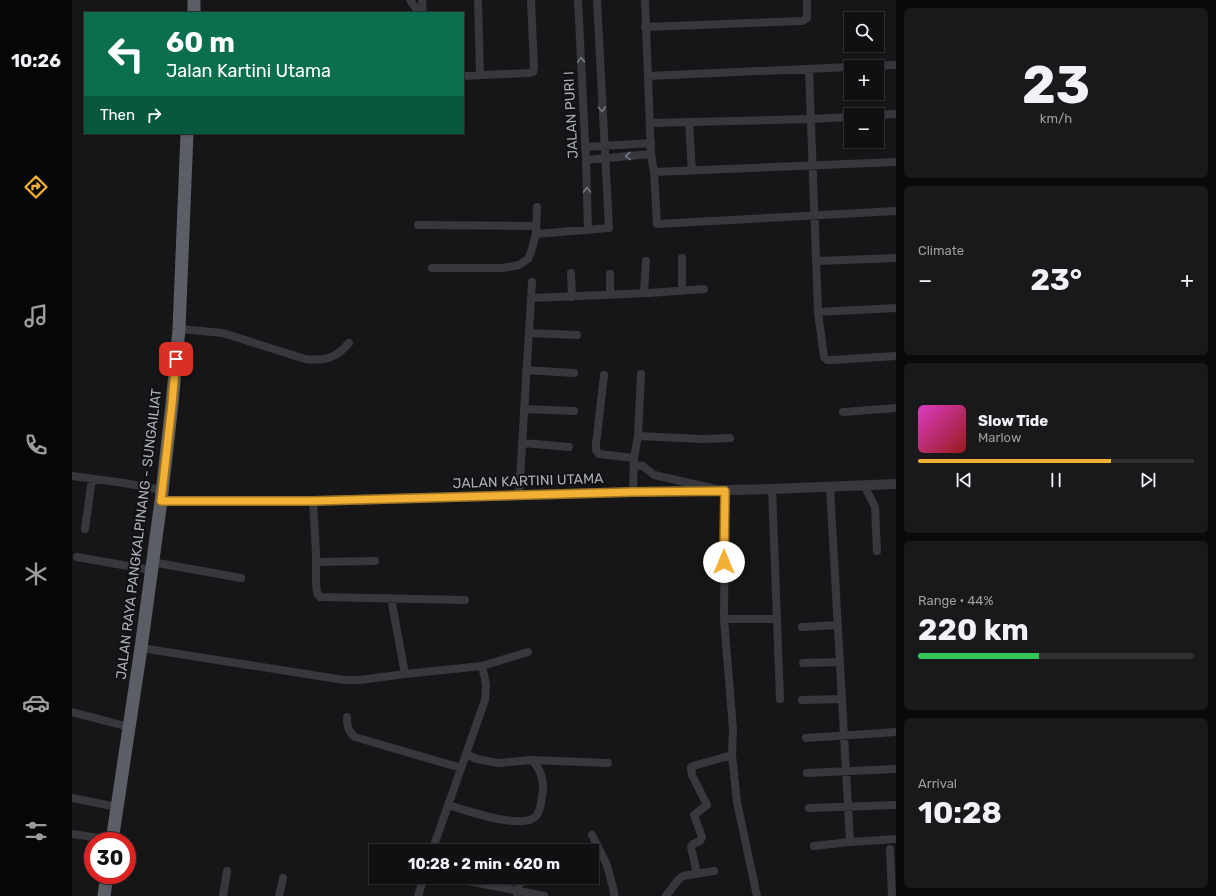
<!DOCTYPE html>
<html lang="en">
<head>
<meta charset="utf-8">
<style>
  :root { --surface:#101012; --page:#19191b; --text:#f1f3f6; --muted:#9c9d9f; --line:#303032; --accent:#f2b134 }
  body { margin:0; font-family:Rubik,sans-serif; background:var(--page); color:var(--text); height:100vh; display:flex; flex-direction:column; font-size:15px; white-space:nowrap }
  * { box-sizing:border-box; margin:0 }
  p { font-size:13px; color:var(--muted) }
  .icon { flex:none; width:22px; height:22px; fill:none; stroke:currentColor; stroke-width:2; stroke-linecap:round; stroke-linejoin:round }
  .map { position:relative; flex:1; overflow:hidden }
  .details { display:flex; flex-direction:column; gap:8px; padding:8px; background:#09090a; width:320px }
  .details>* { flex:none }
  .hud { position:absolute; left:12px; top:12px; width:380px; height:122px; border-radius:0px; box-shadow:0 1px 3px #0004,0 0 0 1px var(--line); background:#0b6e4f; color:#fff; overflow:hidden }
  .fabs { position:absolute; left:772px; top:12px; display:grid; gap:8px }
  .fabs a { display:grid; place-items:center; width:40px; height:40px; border-radius:0px; background:var(--surface); box-shadow:0 1px 3px #0004,0 0 0 1px var(--line); font-size:20px }
  .speed { position:absolute; left:12px; top:832px; display:flex; gap:8px; font-size:20px; font-weight:700; text-align:center }
  .speed>* { display:grid; place-content:center; width:52px; height:52px; border-radius:50%; background:var(--surface); box-shadow:0 1px 3px #0004,0 0 0 1px var(--line); line-height:1 }
  .speed .limit { border:6px solid #d22; background:#fff; color:#111 }
  .pin { position:absolute; display:grid; place-items:center; width:34px; height:34px; color:#fff; margin:-17px; border-radius:8px; box-shadow:0 2px 6px #0006 }
  .me { position:absolute; width:44px; margin:-22px; rotate:0deg; stroke-linejoin:round; filter:drop-shadow(0 0 3px #0008) }
  .turn { display:flex; align-items:center; gap:14px; height:84px; padding:0 16px; font-size:18px }
  .turn .icon { width:52px; height:52px; stroke-width:2.5 }
  .turn b { display:block; font-size:28px; line-height:34px }
  .then { display:flex; align-items:center; height:38px; padding:0 16px; background:#0003; gap:8px; font-size:15px }
  .big { font-size:30px; font-weight:700; line-height:1.1 }
  .details .tile { flex:1; display:flex; flex-direction:column; justify-content:center; gap:6px; min-width:0; padding:0 14px; border-radius:6px; background:var(--page) }
  .details .dial { align-items:center; gap:0 }
  .dial b { font-size:52px; line-height:1 }
  .song { display:flex; align-items:center; gap:12px }
  .cover { width:48px; height:48px; border-radius:6px; background:linear-gradient(135deg,hsl(310 70% 55%),hsl(0 70% 35%)) }
  .played { height:4px; border-radius:2px; background:linear-gradient(90deg,var(--accent) 70%,var(--line) 70%) }
  .keys { display:flex; justify-content:space-around; direction:ltr }
  .heat { display:flex; justify-content:space-between; align-items:center; font-size:22px; direction:ltr }
  .charge { height:6px; border-radius:3px; background:linear-gradient(90deg,#34c759 44%,var(--line) 0) }
  .trip { position:absolute; left:297px; top:844px; width:230px; height:40px; border-radius:0px; background:var(--surface); box-shadow:0 1px 3px #0004,0 0 0 1px var(--line); font-weight:700; line-height:40px; text-align:center }
  main { display:flex; flex:1; min-height:0 }
  .menu { display:flex; flex-direction:column; width:72px; justify-content:space-around; align-items:center; background:#060607; color:var(--muted) }
  .menu .icon { width:28px; height:28px }
  .menu .active { color:var(--accent) }
  .menu b { font-size:18px; color:var(--text) }
  .map>svg:first-child { display:block }
  .lines { fill:none; stroke-linecap:round; stroke-linejoin:round }
  .minor { stroke:#37383d; stroke-width:8 }
  .tertiary { stroke:#37383d; stroke-width:10 }
  .trunk { stroke:#5b5e65; stroke-width:13 }
  .oneway { stroke:#757881 }
  .route-casing { stroke:#9d7322; stroke-width:10 }
  .route { stroke:#f2b134; stroke-width:7 }
  .labels { text-anchor:middle; dominant-baseline:central; stroke-width:4; stroke-linejoin:round; paint-order:stroke }
  .street-label { font-size:14px; fill:#a8adb8; stroke:#111113 }
</style>
</head>
<body>
<main>
<nav class="menu">
<b>10:26</b>
<svg class="icon active" aria-label="directions" viewBox="0 0 24 24"><path d="M12 3l9 9-9 9-9-9zM9 14v-3h6M13 9l2 2-2 2"/></svg>
<svg class="icon" aria-label="music" viewBox="0 0 24 24"><path d="M9 18V5l10-2v13"/><circle cx="6" cy="18" r="3"/><circle cx="16" cy="16" r="3"/></svg>
<svg class="icon" aria-label="phone" viewBox="0 0 24 24"><path d="M5 4h4l2 5-3 2q2 4 5 5l2-3 5 2v4C11 20 4 13 5 4z"/></svg>
<svg class="icon" aria-label="climate" viewBox="0 0 24 24"><path d="M12 3v18M4 7l16 10M4 17L20 7"/></svg>
<svg class="icon" aria-label="car" viewBox="0 0 24 24"><path d="M5 17H2v-5l4-1 3-4h7l3 4 3 1v5h-3M9 17h6M6 11h13"/><circle cx="7" cy="17" r="2"/><circle cx="17" cy="17" r="2"/></svg>
<svg class="icon" aria-label="filters" viewBox="0 0 24 24"><path d="M4 7h16M4 17h16"/><circle cx="9" cy="7" r="2"/><circle cx="15" cy="17" r="2"/></svg>
</nav>
<div class="map">
<svg width="824" height="896" viewBox="0 0 824 896">
  <rect width="100%" height="100%" fill="#161618"/>
  <g class="lines">
    <path class="minor" d="M 338,0 L 347,13
      M 350,0 L 351,13
      M 406,0 L 408,75
      M 506,0 L 514,160 L 516,229
      M 573,0 L 579,154 L 582,172 L 585,224 L 824,211
      M 573,27 L 730,21 L 735,18 L 735,0
      M 737,69 L 746,312 L 752,357 L 755,360 L 760,360 L 824,356
      M 391,76 L 456,73 L 461,72 L 462,68 L 459,0
      M 576,76 L 824,65
      M 805,115 L 824,114
      M 617,122 L 620,171
      M 578,123 L 738,119 L 779,117
      M 513,147 L 579,143
      M 514,160 L 579,154
      M 582,172 L 824,162
      M 346,225 L 464,226
      M 464,234 L 537,228 L 525,0
      M 610,258 L 610,291
      M 745,261 L 824,258
      M 360,268 L 431,268 L 447,265 L 456,259 L 459,252 L 464,234 L 465,207
      M 499,273 L 500,297
      M 538,274 L 538,295
      M 572,293 L 574,261
      M 459,298 L 577,293 L 632,289
      M 746,312 L 824,308
      M 107,329 L 151,333 L 233,359 C 253,361 263,359 277,343
      M 457,333 L 505,335
      M 454,370 L 502,373
      M 532,375 L 524,444 L 524,450 L 527,454 L 562,458 L 561,492
      M 452,409 L 502,411
      M 771,412 L 824,408
      M 566,436 L 631,439 L 658,438
      M 451,443 L 497,447
      M 562,458 L 566,436 L 569,374
      M 562,465 L 571,466 L 582,475 L 653,491 L 652,619 L 661,729 L 660,755 L 665,802 L 685,896
      M 0,476 L 52,483 L 90,490
      M 794,486 L 795,491 L 803,507 L 805,551
      M 700,489 L 708,699
      M 447,496 L 460,282
      M 241,501 L 244,553 L 244,581 L 245,593 L 248,597 L 393,600
      M 13,529 L 20,479
      M 5,557 L 79,570
      M 80,562 L 169,578
      M 244,562 L 303,561
      M 319,598 L 333,674
      M 652,619 L 705,619
      M 730,627 L 766,625
      M 69,648 L 272,680 L 288,680 L 333,674 L 410,666 L 456,652
      M 731,663 L 768,662
      M 730,700 L 770,699
      M 0,712 L 57,727
      M 275,717 C 275,726 276,731 283,737 L 389,768
      M 734,738 L 824,732
      M 394,754 L 405,759 L 426,763 L 460,760 L 536,763
      M 735,773 L 824,769
      M 0,798 L 45,807
      M 376,805 C 393,810 452,831 464,816 C 469,811 469,802 470,796 C 473,782 470,771 460,760
      M 737,808 L 824,805
      M 0,834 L 40,840
      M 520,835 L 535,865 L 542,892 L 542,896
      M 778,842 L 824,839
      M 742,846 L 778,842 L 758,487
      M 818,849 L 820,896
      M 360,851 L 413,700 L 414,684 L 410,666
      M 625,874 L 619,847 L 621,844 L 628,841 L 630,837 L 622,815 L 635,805 L 620,775 L 619,767 L 621,766 L 660,755
      M 376,877 L 472,896
      M 151,896 L 155,871
      M 207,896 L 211,878
      M 346,896 L 352,877
      M 445,896 L 449,877
      M 594,896 L 606,880 L 611,876 L 642,871"/>
    <path class="tertiary" d="M 89,501 L 241,501 L 561,492 L 700,489 L 824,484"/>
    <path class="trunk" d="M 122,13 L 122,0
      M 40,841 L 69,648 L 89,501 L 100,404 L 107,329 L 115,133
      M 32,896 L 35,875"/>
  </g>
  <defs><path id="oneway-chevron" d="M-2-3.5L2.5 0L-2 3.5" fill="none" stroke-width="1.6" stroke-linecap="round" stroke-linejoin="round"/></defs>
  <g class="oneway">
    <use href="#oneway-chevron" transform="translate(509 60) rotate(-92)"/>
    <use href="#oneway-chevron" transform="translate(530 109) rotate(87)"/>
    <use href="#oneway-chevron" transform="translate(556 156) rotate(176)"/>
    <use href="#oneway-chevron" transform="translate(515 190) rotate(-91)"/>
  </g>
  <g class="lines">
    <defs>
      <path id="route" d="M 104,359 L 100,404 L 89,501 L 241,501 L 561,492 L 653,491 L 652,562"/>
    </defs>
    <use href="#route" class="route-casing"/>
    <use href="#route" class="route"/>
  </g>
  <g class="labels">
    <g class="street-label">
      <text transform="translate(499 115) rotate(-93)">JALAN PURI I</text>
      <text transform="translate(456 481) rotate(-2)">JALAN KARTINI UTAMA</text>
      <text transform="translate(67 534) rotate(-83)">JALAN RAYA PANGKALPINANG - SUNGAILIAT</text>
    </g>
  </g>
</svg>
<div class="fabs">
<a><svg class="icon" aria-label="search" viewBox="0 0 24 24"><circle cx="10" cy="10" r="6"/><path d="M15 15l6 6"/></svg></a>
<a>+</a>
<a>−</a>
</div>
<div class="speed"><div class="limit">30</div></div>
<div class="pin" style="left:104px;top:359px;background:#d93025"><svg class="icon" aria-label="arrive" viewBox="0 0 24 24"><path d="M6 21V4h12l-3 4 3 4H6"/></svg></div>
<svg class="me" style="left:652px;top:562px" viewBox="-20 -20 40 40"><circle r="19" fill="#fff"/><path d="M0-13L10 11 0 6-10 11z" fill="#f2b134"/></svg>
<div class="trip">10:28 · 2 min · 620 m</div>
<div class="hud">
<div class="turn"><svg class="icon" aria-label="left" viewBox="0 0 24 24"><path d="M17 20v-9H6M10 6l-5 5 5 5"/></svg><div><b>60 m</b>Jalan Kartini Utama</div></div>
<div class="then">Then<svg class="icon" aria-label="right" viewBox="0 0 24 24"><path d="M7 20v-9h11M14 6l5 5-5 5"/></svg></div>
</div>
</div>
<section class="details">
<div class="tile dial"><b>23</b><p>km/h</p></div>
<div class="tile"><p>Climate</p>
<div class="heat"><a>−</a><b class="big">23°</b><a>+</a></div>
</div>
<div class="tile">
<div class="song"><i class="cover"></i><div><b>Slow Tide</b><p>Marlow</p></div></div>
<div class="played"></div>
<div class="keys"><svg class="icon" aria-label="previous" viewBox="0 0 24 24"><path d="M18 5L8 12l10 7zM5 5v14"/></svg><svg class="icon" aria-label="pause" viewBox="0 0 24 24"><path d="M8 5v14M16 5v14"/></svg><svg class="icon" aria-label="next" viewBox="0 0 24 24"><path d="M6 5l10 7-10 7zM19 5v14"/></svg></div>
</div>
<div class="tile"><p>Range · 44%</p><b class="big">220 km</b><div class="charge"></div></div>
<div class="tile"><p>Arrival</p><b class="big">10:28</b></div>
</section>
</main>
</body>
</html>
